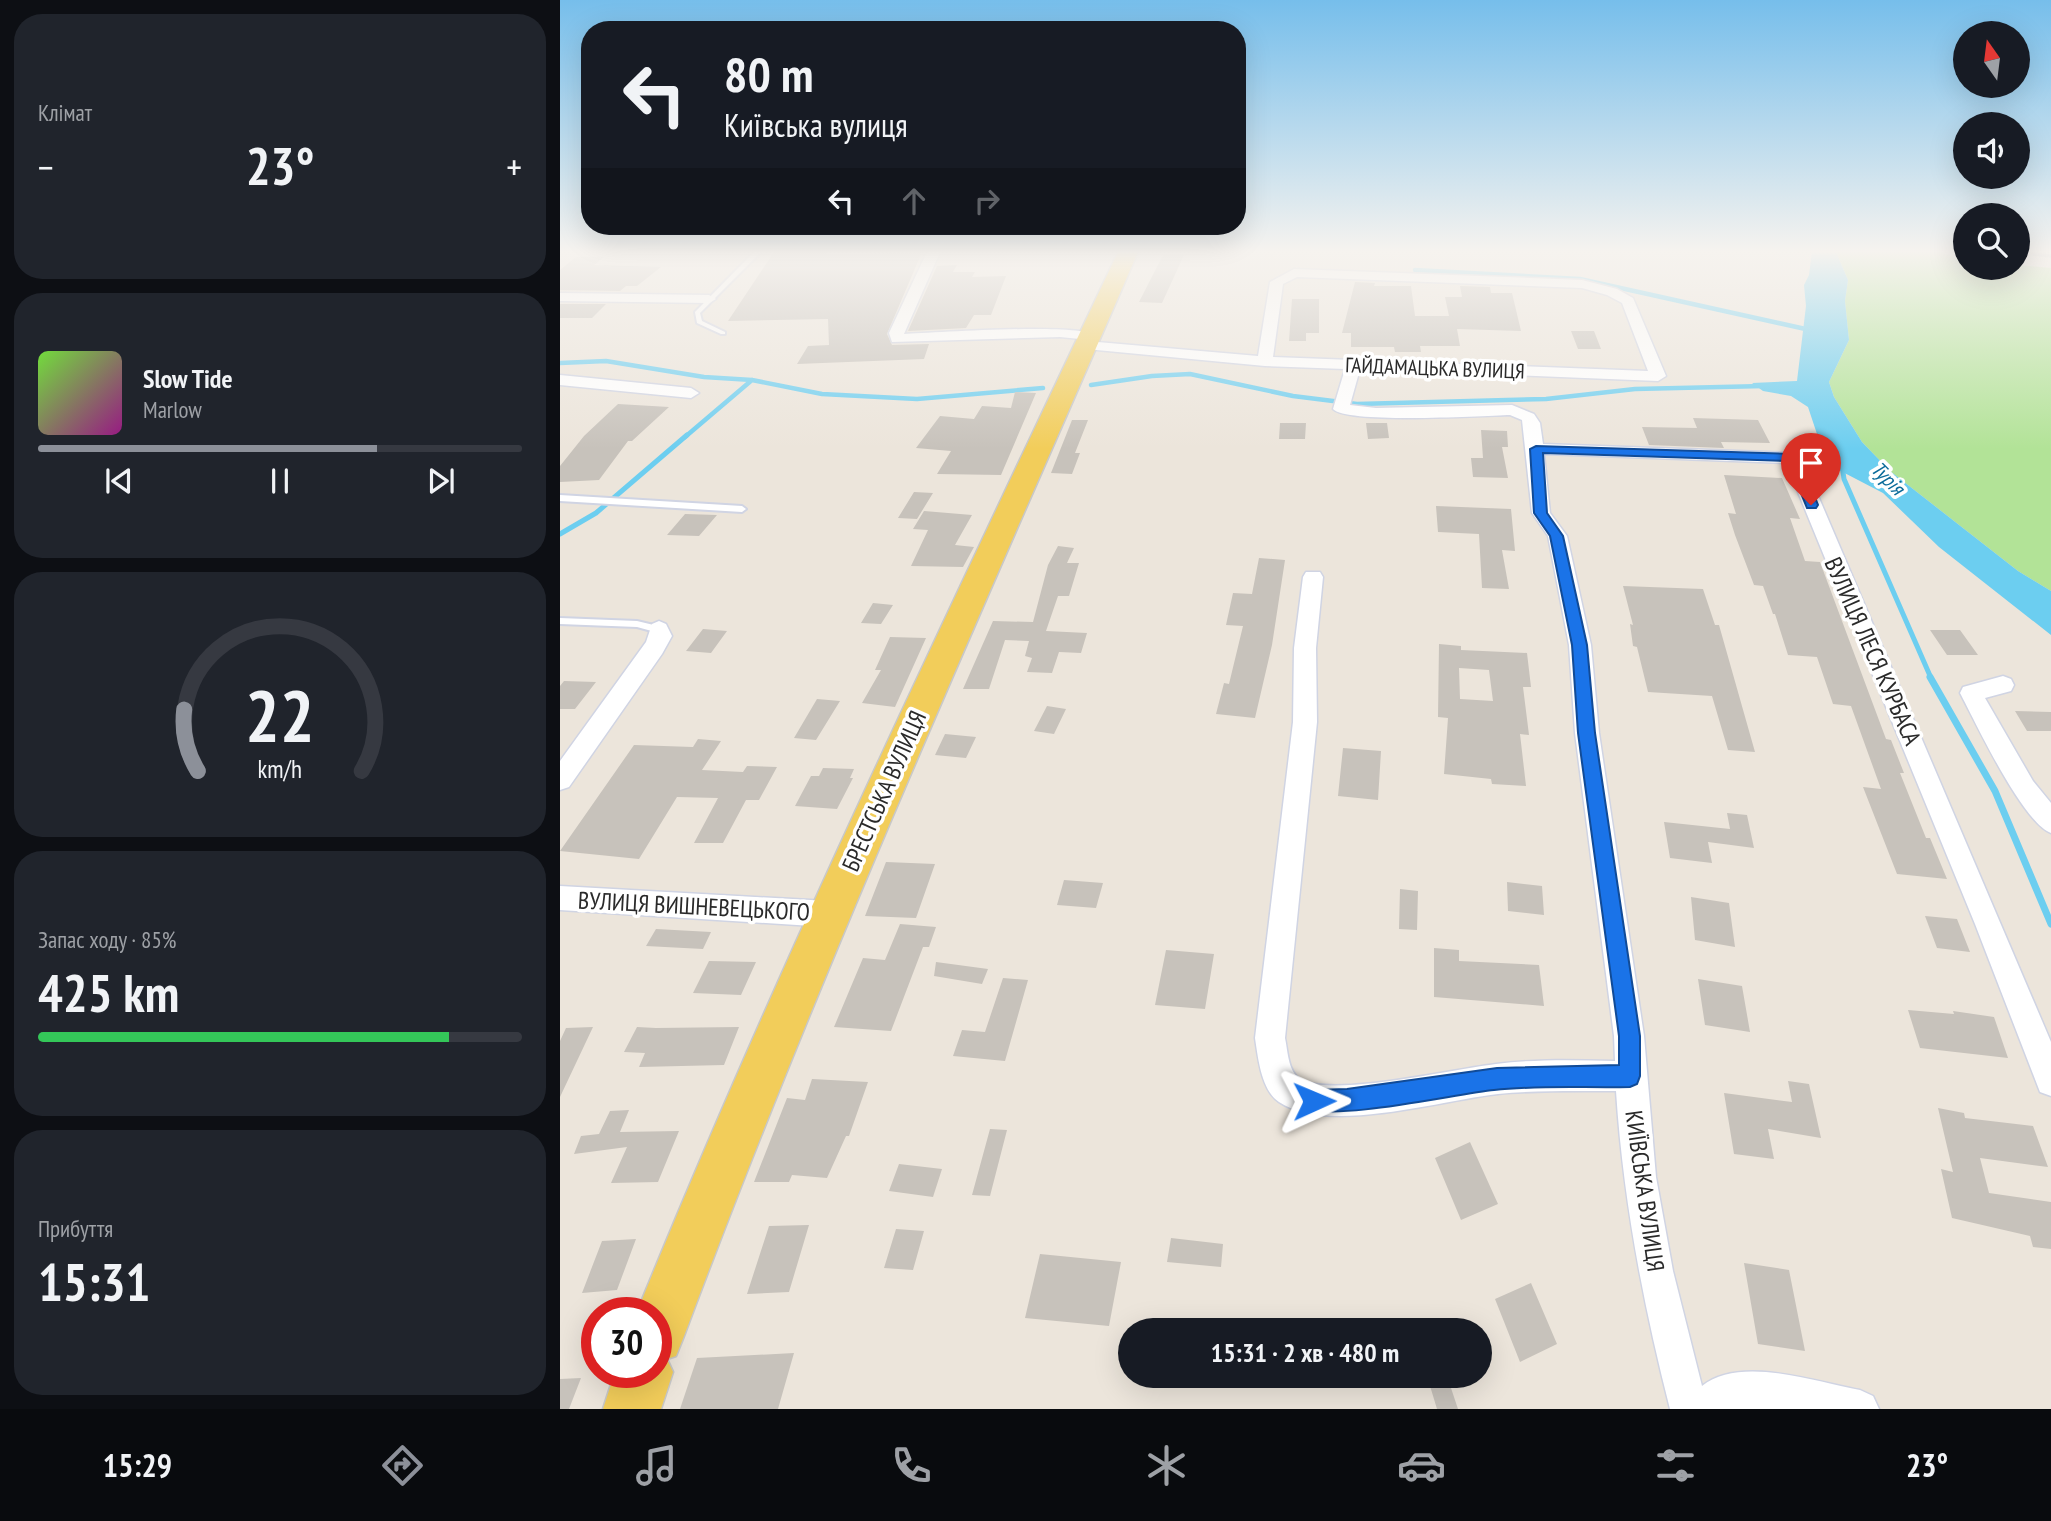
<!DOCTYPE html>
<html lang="uk">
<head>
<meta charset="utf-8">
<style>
  :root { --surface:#171b24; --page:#20242c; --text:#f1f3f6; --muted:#9ea1a6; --line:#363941; --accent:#8c9099 }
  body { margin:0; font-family:"PT Sans Narrow",sans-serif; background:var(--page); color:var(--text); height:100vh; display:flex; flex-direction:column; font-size:26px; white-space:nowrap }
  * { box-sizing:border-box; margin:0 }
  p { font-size:23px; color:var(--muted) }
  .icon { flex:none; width:38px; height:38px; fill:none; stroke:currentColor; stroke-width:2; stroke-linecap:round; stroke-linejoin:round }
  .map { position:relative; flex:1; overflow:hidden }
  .details { display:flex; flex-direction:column; gap:14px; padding:14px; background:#0d0f14; width:560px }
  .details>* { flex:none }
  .banner { position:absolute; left:21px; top:21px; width:665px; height:214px; border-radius:28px; box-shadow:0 7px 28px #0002; background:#171b24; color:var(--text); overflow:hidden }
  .needle { width:46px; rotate:346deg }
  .fabs { position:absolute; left:1393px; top:21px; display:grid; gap:14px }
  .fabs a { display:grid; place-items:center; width:77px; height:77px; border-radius:50%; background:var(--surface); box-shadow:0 7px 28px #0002; font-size:35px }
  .speed { position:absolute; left:21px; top:1297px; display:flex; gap:14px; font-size:35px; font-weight:700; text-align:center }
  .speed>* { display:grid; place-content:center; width:91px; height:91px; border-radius:50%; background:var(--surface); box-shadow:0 7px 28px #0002; line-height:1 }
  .speed .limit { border:10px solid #d22; background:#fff; color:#111 }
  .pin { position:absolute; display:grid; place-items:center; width:60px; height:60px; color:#fff; margin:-72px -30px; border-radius:50% 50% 50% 0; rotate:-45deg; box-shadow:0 0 7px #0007 }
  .pin .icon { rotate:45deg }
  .me { position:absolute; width:77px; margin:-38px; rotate:89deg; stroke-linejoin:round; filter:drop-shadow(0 0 5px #0008) }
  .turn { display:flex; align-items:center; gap:24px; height:147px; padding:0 28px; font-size:32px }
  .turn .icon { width:91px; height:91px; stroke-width:2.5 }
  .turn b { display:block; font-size:49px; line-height:60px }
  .lanes { display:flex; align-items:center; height:66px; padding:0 28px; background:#0003; justify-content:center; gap:35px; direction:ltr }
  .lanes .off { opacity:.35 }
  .big { font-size:52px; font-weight:600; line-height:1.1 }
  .details .tile { flex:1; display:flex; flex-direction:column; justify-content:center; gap:10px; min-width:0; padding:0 24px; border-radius:28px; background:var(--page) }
  .details .dial { align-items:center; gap:0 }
  .dial svg { height:182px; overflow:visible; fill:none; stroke:var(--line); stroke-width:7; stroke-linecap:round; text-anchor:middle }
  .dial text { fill:var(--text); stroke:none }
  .song { display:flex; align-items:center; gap:21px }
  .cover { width:84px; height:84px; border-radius:10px; background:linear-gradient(135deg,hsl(100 70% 55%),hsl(310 70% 35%)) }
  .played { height:7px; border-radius:4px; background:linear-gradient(90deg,var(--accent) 70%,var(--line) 70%) }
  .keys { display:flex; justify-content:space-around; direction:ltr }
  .heat { display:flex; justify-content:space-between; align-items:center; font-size:38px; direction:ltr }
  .charge { height:10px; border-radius:5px; background:linear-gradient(90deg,#34c759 85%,var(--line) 0) }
  .trip { position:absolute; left:558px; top:1318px; width:374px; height:70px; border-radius:35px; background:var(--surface); box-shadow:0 7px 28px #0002; font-weight:600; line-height:70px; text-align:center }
  .menu { display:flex; height:112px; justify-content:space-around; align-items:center; background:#090b0e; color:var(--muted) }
  .menu .icon { width:49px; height:49px }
  .menu .selected { color:var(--accent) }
  .menu b { font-size:32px; color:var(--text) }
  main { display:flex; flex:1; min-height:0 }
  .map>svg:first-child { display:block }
  .green { fill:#b2e397 }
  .water { fill:#6ccef0 }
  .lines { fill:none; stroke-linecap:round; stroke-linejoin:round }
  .stream-far2 { stroke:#6ccef0; stroke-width:4.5 }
  .stream-far1 { stroke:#6ccef0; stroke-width:5 }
  .stream { stroke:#6ccef0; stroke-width:7 }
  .building { fill:#c7c2bb; fill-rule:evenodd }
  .service-casing { stroke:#d0d4e3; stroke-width:4 }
  .minor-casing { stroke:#d0d4e3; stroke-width:3 }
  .primary-casing { stroke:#c8c8c8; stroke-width:3 }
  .service { fill:#fff; fill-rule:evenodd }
  .minor { fill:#fff; fill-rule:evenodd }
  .primary { fill:#f2cd5a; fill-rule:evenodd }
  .rail { stroke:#9ea1b4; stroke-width:3.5 }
  .route { fill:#1a73e8; stroke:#114b97; stroke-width:2 }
  .labels { text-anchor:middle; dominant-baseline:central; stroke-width:7; stroke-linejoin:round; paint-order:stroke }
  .far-street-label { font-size:21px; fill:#2a2a2a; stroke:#fff }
  .far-water-label { font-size:21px; font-style:italic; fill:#0c6c9b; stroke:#fff }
  .street-label { font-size:24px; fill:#2a2a2a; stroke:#fff }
</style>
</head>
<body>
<main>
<section class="details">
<div class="tile"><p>Клімат</p>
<div class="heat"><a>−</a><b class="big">23°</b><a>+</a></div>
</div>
<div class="tile">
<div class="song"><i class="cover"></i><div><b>Slow Tide</b><p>Marlow</p></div></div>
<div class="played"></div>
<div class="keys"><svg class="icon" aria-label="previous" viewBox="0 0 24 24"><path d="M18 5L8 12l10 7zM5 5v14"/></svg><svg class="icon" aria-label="pause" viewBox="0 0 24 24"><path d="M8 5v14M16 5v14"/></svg><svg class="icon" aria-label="next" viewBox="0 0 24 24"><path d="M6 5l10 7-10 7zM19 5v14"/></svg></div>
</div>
<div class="tile dial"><svg viewBox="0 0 100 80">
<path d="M14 69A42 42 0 1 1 86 69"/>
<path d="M14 69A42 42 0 0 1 8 42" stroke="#8c9099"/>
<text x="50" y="56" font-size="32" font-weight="700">22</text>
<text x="50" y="72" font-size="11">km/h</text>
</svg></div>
<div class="tile"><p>Запас ходу · 85%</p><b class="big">425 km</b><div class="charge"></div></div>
<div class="tile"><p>Прибуття</p><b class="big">15:31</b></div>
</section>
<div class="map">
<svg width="1491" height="1409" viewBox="0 0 1491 1409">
  <rect width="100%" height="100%" fill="#ece5db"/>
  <path class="green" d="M 1276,252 L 1381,252 L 1405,262 L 1405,268 L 1458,268 L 1458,265 L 1491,268 L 1491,591 L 1458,571 L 1330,471 L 1302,442 L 1274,397 L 1269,382 L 1289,340 L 1285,301 L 1288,280 Z"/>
  <path class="water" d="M 1252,252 L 1276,252 L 1288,280 L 1285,301 L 1289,340 L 1269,382 L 1274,397 L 1302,442 L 1330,471 L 1458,571 L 1491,591 L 1491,635 L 1379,547 L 1323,493 L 1273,467 L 1262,449 L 1248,407 L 1231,396 L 1203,391 L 1192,383 L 1237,381 L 1246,306 L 1244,285 L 1249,275 Z"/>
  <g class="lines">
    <path class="stream-far2" d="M 855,270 L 1020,279 L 1250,330
      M 0,363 L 46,361 L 144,377 L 192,380 L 262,394 L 357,399 L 483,388
      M 531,385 L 592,376 L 630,374 L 733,396 L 797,404 L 986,399 L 1075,389 L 1204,386
      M 125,437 L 192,380"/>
    <path class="stream-far1" d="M 1282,465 L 1284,479 L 1371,678
      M 0,534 L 36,513 L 127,435"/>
    <path class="stream" d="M 1370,677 L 1435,791 L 1491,924"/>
  </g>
  <path class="building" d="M 214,252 L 267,252 L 266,255 L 362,252 L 327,334 L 332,345 L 369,344 L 364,359 L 237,364 L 248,346 L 269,345 L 268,319 L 168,321 Z
    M 603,255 L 624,255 L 602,303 L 579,302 Z
    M 16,257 L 44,257 L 34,265 L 101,267 L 77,286 L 66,286 L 60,291 L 0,290 L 0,270 Z
    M 397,265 L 393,272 L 415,272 L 412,277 L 446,276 L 431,315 L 414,315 L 406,328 L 348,331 L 377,266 Z
    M 795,282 L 815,283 L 814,286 L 851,286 L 855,316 L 889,316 L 885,297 L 902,297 L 900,286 L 930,287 L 931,293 L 952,293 L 961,331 L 897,329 L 900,346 L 860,346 L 861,352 L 835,352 L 834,347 L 791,347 L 791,333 L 782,333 Z
    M 732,299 L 759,299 L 759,333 L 746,333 L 746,341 L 729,341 Z
    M 0,304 L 46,304 L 32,318 L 0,318 Z
    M 1011,331 L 1034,331 L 1041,349 L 1018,349 Z
    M 455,392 L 476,393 L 441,475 L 377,474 L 391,451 L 356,448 L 380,416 L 414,419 L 422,406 L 451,408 Z
    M 58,404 L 109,407 L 72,441 L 68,441 L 39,480 L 0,482 L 0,466 L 24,436 Z
    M 1133,418 L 1198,420 L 1210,443 L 1161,442 L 1164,448 L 1089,445 L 1082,427 L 1137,428 Z
    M 512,420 L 528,420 L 515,453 L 520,453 L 512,474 L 491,473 Z
    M 720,423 L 746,423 L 745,439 L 719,439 Z
    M 806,423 L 827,423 L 829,438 L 808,439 Z
    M 921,430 L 947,431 L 948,447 L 942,447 L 948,478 L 913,477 L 911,458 L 923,458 Z
    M 1164,475 L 1222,478 L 1240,519 L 1230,518 L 1245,561 L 1260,562 L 1326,739 L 1331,740 L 1344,773 L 1340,773 L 1366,838 L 1370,838 L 1387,879 L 1337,874 L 1303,787 L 1321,789 L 1291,706 L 1273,704 L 1257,657 L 1228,655 L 1215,614 L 1213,614 L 1203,586 L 1194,585 L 1175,535 L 1168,513 L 1176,514 Z
    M 354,492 L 373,493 L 357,519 L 338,518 Z
    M 876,506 L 951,509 L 955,551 L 942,550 L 949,589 L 922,588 L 919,534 L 878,532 Z
    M 364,511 L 412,515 L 395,545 L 414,547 L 403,567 L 351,566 L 368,530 L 353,529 Z
    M 125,514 L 157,515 L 139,536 L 107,535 Z
    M 498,546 L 514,548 L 507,563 L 519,563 L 509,596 L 498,596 L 486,631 L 527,633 L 521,653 L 499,652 L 492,673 L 467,672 L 472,658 L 465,656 L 469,641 L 445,640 L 429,689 L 403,689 L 433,621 L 473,622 L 488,565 Z
    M 699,558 L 725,560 L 712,645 L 695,718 L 656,714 L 664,683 L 669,684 L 683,626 L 666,625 L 673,593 L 692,594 Z
    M 1063,586 L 1143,589 L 1155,625 L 1159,625 L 1195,752 L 1168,750 L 1152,696 L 1088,692 L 1077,647 L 1073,646 L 1070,624 L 1073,625 Z
    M 313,603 L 333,605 L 321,624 L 301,623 Z
    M 143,629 L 167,631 L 151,653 L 126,651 Z
    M 1370,630 L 1400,630 L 1418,655 L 1387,655 Z
    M 330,637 L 366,638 L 335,707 L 302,703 L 321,670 L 315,670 Z
    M 879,644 L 901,646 L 901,650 L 967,653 L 971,687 L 963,687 L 969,735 L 960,734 L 966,786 L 932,784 L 931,779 L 884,774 L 888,718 L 878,717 ZM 899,668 L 929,670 L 933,701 L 900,699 Z
    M 4,681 L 36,682 L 15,709 L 0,709 L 0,686 Z
    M 257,699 L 280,701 L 256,740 L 234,738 Z
    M 487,706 L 506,709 L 494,734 L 474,731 Z
    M 1455,711 L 1491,712 L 1491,731 L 1467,731 Z
    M 385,734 L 416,737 L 406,758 L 375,755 Z
    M 138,739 L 161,741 L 142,770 L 183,772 L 187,766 L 217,767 L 199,800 L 186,800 L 163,843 L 134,843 L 158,798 L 117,797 L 79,859 L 0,851 L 74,745 L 133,747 Z
    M 783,748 L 821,751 L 818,800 L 778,796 Z
    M 263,768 L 294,769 L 290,778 L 293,778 L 277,809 L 235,806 L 251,776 L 259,776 Z
    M 1167,813 L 1187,815 L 1194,848 L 1148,842 L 1152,863 L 1110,858 L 1104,822 L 1170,829 Z
    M 326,862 L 375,864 L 356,918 L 305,916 Z
    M 504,880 L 543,883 L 536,908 L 497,905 Z
    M 947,882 L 982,886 L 984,915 L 948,911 Z
    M 840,889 L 858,891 L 857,930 L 839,929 Z
    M 1131,897 L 1169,903 L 1175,947 L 1135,940 Z
    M 1365,916 L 1397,919 L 1410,952 L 1377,948 Z
    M 340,924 L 376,927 L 369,947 L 363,947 L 331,1031 L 274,1027 L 303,958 L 325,960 Z
    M 96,929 L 151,932 L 143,949 L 86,946 Z
    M 874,948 L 899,950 L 899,961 L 979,965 L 984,1006 L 874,997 Z
    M 606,950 L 654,954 L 645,1009 L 595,1005 Z
    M 149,961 L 196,962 L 181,995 L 133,993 Z
    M 376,962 L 428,969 L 422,984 L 374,976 Z
    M 443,978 L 468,980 L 445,1061 L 393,1056 L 402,1030 L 425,1032 Z
    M 1138,979 L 1182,986 L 1190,1032 L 1145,1025 Z
    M 1348,1010 L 1394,1014 L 1393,1011 L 1434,1017 L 1448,1058 L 1360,1048 Z
    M 33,1027 L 0,1097 L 0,1041 L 6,1028 Z
    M 77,1027 L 96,1028 L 179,1027 L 164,1065 L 79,1067 L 85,1053 L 64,1052 Z
    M 252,1079 L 308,1082 L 289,1136 L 286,1136 L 267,1178 L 232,1175 L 229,1182 L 194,1182 L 227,1098 L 245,1100 Z
    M 1228,1081 L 1249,1084 L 1261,1138 L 1208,1129 L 1214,1159 L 1174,1154 L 1164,1093 L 1232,1102 Z
    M 1378,1108 L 1404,1113 L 1405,1118 L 1473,1126 L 1488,1167 L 1420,1158 L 1429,1193 L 1491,1202 L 1491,1249 L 1473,1247 L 1470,1236 L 1392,1218 L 1381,1169 L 1393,1172 Z
    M 69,1110 L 60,1132 L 119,1131 L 98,1182 L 51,1183 L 67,1147 L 14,1154 L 21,1136 L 39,1134 L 50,1111 Z
    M 430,1129 L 447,1130 L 430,1196 L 412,1195 Z
    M 910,1142 L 938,1204 L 901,1220 L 875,1158 Z
    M 339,1164 L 382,1169 L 373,1197 L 329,1191 Z
    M 249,1225 L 229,1292 L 187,1294 L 209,1226 Z
    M 336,1229 L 364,1231 L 353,1270 L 324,1268 Z
    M 611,1238 L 663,1244 L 661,1267 L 607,1262 Z
    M 76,1239 L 57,1290 L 22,1293 L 42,1241 Z
    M 480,1254 L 561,1262 L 549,1326 L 465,1318 Z
    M 1184,1263 L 1229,1270 L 1245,1351 L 1198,1344 Z
    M 971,1283 L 997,1344 L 960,1362 L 935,1299 Z
    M 234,1353 L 218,1409 L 120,1409 L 137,1358 Z
    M 867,1376 L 887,1376 L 898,1409 L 877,1409 Z
    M 21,1378 L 9,1409 L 0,1409 L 0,1379 Z"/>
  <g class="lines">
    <defs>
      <path id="service" d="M 194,252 L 201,252 L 140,313 L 142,321 L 165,332 L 165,334 L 161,334 L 137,323 L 135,312 Z
        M 0,495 L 182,506 L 186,509 L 182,512 L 0,501 Z
        M 0,618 L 77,621 L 102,627 L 104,629 L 99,633 L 77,627 L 0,624 Z"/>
      <path id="minor" d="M 367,252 L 380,252 L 344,334 C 373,333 522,322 537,336 L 530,340 L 500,337 L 332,342 L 329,333 Z
        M 734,269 L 1022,280 L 1057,289 L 1073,298 L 1106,376 L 1098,381 L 800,369 L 790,405 L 816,408 L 952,405 L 974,414 L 980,423 L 983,444 L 1233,453 L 1242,458 L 1491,1042 L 1491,1096 L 1480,1092 L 1415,924 L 1226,463 L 984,454 L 990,513 L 1007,536 L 1031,645 L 1039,733 L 1084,1036 L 1096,1177 L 1113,1271 L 1142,1386 C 1180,1355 1256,1382 1300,1390 L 1313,1396 L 1319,1409 L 1110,1409 C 1083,1304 1063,1199 1056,1091 C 1017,1091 977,1090 938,1094 C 882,1100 768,1135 719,1102 C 701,1090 698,1057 695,1038 L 733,722 L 734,648 L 743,577 L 746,572 L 760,572 L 763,577 L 756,648 L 757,722 L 725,1038 C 728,1052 728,1074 743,1081 C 780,1096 893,1069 936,1064 C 975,1059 1015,1060 1055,1061 L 1054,1036 L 1015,733 L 1009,645 L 988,536 L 972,513 L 962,420 L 950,415 C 921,416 787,424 773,409 L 785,369 L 705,366 L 526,349 L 519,345 L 526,341 L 698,356 L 710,282 ZM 737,277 L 1022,288 L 1047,295 L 1062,303 L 1088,371 L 713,357 L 723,284 Z
        M 0,293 L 149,295 L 156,299 L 149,303 L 0,301 Z
        M 0,375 L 131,388 L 139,393 L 131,398 L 0,385 Z
        M 99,621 L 106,624 L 112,636 L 102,654 L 9,787 L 0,790 L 0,761 L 86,642 L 92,624 Z
        M 1443,676 L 1451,679 L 1454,685 L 1451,691 L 1425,698 L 1473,781 L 1491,803 L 1491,833 C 1462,822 1416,723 1400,693 L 1403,687 Z
        M 0,886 L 268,901 L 278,905 L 282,914 L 278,923 L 268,927 L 0,910 Z"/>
      <path id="primary" d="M 558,252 L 578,252 C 421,612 261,968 124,1336 L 116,1356 L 107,1359 L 113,1372 L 101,1409 L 43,1409 L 55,1372 L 96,1372 L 96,1312 L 77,1312 C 223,952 393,603 558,252 Z"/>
    </defs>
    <use href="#service" class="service-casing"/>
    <use href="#minor" class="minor-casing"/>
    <use href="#primary" class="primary-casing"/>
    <use href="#service" class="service"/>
    <use href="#minor" class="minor"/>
    <use href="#primary" class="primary"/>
    <path class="rail" d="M 1458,252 L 1491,256"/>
  </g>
  <linearGradient id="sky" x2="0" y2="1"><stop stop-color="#76beeb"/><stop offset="0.56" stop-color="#f6f3ef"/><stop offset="1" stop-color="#f6f3ef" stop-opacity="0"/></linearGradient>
  <rect width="1491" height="449" fill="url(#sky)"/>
  <path class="route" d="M 976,446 L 1233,454 L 1239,458 L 1258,505 L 1256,508 L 1247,508 L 1228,461 L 983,453 L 987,513 L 1003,536 L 1027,645 L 1035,733 L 1080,1036 L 1080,1076 L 1077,1084 L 1070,1087 C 1025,1088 978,1085 934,1090 C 895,1094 776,1121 746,1108 L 743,1101 L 746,1093 L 754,1090 L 787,1089 L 937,1068 L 1059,1065 L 1059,1036 L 1018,733 L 1012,645 L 990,536 L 974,513 L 970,449 Z"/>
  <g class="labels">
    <g class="far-street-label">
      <text transform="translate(875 368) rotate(2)">ГАЙДАМАЦЬКА ВУЛИЦЯ</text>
    </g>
    <g class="far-water-label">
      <text transform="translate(1328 478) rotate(45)">Турія</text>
    </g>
    <g class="street-label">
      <text transform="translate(1313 651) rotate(66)">ВУЛИЦЯ ЛЕСЯ КУРБАСА</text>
      <text transform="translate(324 791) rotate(-66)">БРЕСТСЬКА ВУЛИЦЯ</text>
      <text transform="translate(134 906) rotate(3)">ВУЛИЦЯ ВИШНЕВЕЦЬКОГО</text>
      <text transform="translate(1085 1191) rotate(82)">КИЇВСЬКА ВУЛИЦЯ</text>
    </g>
  </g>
</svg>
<div class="fabs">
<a><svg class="needle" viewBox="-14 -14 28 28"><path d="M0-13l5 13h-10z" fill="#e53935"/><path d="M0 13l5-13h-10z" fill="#9ea1a6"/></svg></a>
<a><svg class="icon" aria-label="sound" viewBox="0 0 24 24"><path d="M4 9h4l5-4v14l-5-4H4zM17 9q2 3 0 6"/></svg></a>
<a><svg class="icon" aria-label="search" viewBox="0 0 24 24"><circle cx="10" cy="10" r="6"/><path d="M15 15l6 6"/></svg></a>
</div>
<div class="speed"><div class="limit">30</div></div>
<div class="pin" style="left:1251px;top:505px;background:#d93025"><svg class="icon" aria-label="arrive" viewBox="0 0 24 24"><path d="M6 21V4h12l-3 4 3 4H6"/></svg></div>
<svg class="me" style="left:754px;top:1101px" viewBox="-20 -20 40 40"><path d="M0-17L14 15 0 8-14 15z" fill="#1a73e8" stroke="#fff" stroke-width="4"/></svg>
<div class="trip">15:31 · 2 хв · 480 m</div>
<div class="banner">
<div class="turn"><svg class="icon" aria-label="left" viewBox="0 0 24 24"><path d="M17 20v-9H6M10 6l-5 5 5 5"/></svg><div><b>80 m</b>Київська вулиця</div></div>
<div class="lanes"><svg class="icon" aria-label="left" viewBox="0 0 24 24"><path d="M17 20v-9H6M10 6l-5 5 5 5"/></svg><svg class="icon off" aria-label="ahead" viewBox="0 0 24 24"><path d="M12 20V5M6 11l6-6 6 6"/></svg><svg class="icon off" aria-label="right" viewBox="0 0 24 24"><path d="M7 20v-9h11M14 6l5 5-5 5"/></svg></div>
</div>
</div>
</main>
<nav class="menu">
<b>15:29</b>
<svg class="icon selected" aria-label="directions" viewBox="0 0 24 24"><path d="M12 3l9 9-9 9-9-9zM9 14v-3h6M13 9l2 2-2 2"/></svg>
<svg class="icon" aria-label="music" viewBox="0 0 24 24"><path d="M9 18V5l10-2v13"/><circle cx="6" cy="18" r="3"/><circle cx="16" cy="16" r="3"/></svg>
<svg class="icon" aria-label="phone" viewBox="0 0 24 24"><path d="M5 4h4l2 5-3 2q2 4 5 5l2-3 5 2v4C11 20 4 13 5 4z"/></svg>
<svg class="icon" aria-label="climate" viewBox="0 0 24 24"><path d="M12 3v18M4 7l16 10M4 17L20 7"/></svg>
<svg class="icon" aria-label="car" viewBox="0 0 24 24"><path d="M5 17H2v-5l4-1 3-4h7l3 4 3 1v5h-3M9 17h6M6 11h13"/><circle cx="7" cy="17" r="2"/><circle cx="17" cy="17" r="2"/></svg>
<svg class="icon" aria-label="filters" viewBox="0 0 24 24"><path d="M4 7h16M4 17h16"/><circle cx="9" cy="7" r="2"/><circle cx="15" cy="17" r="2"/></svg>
<b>23°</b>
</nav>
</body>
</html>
